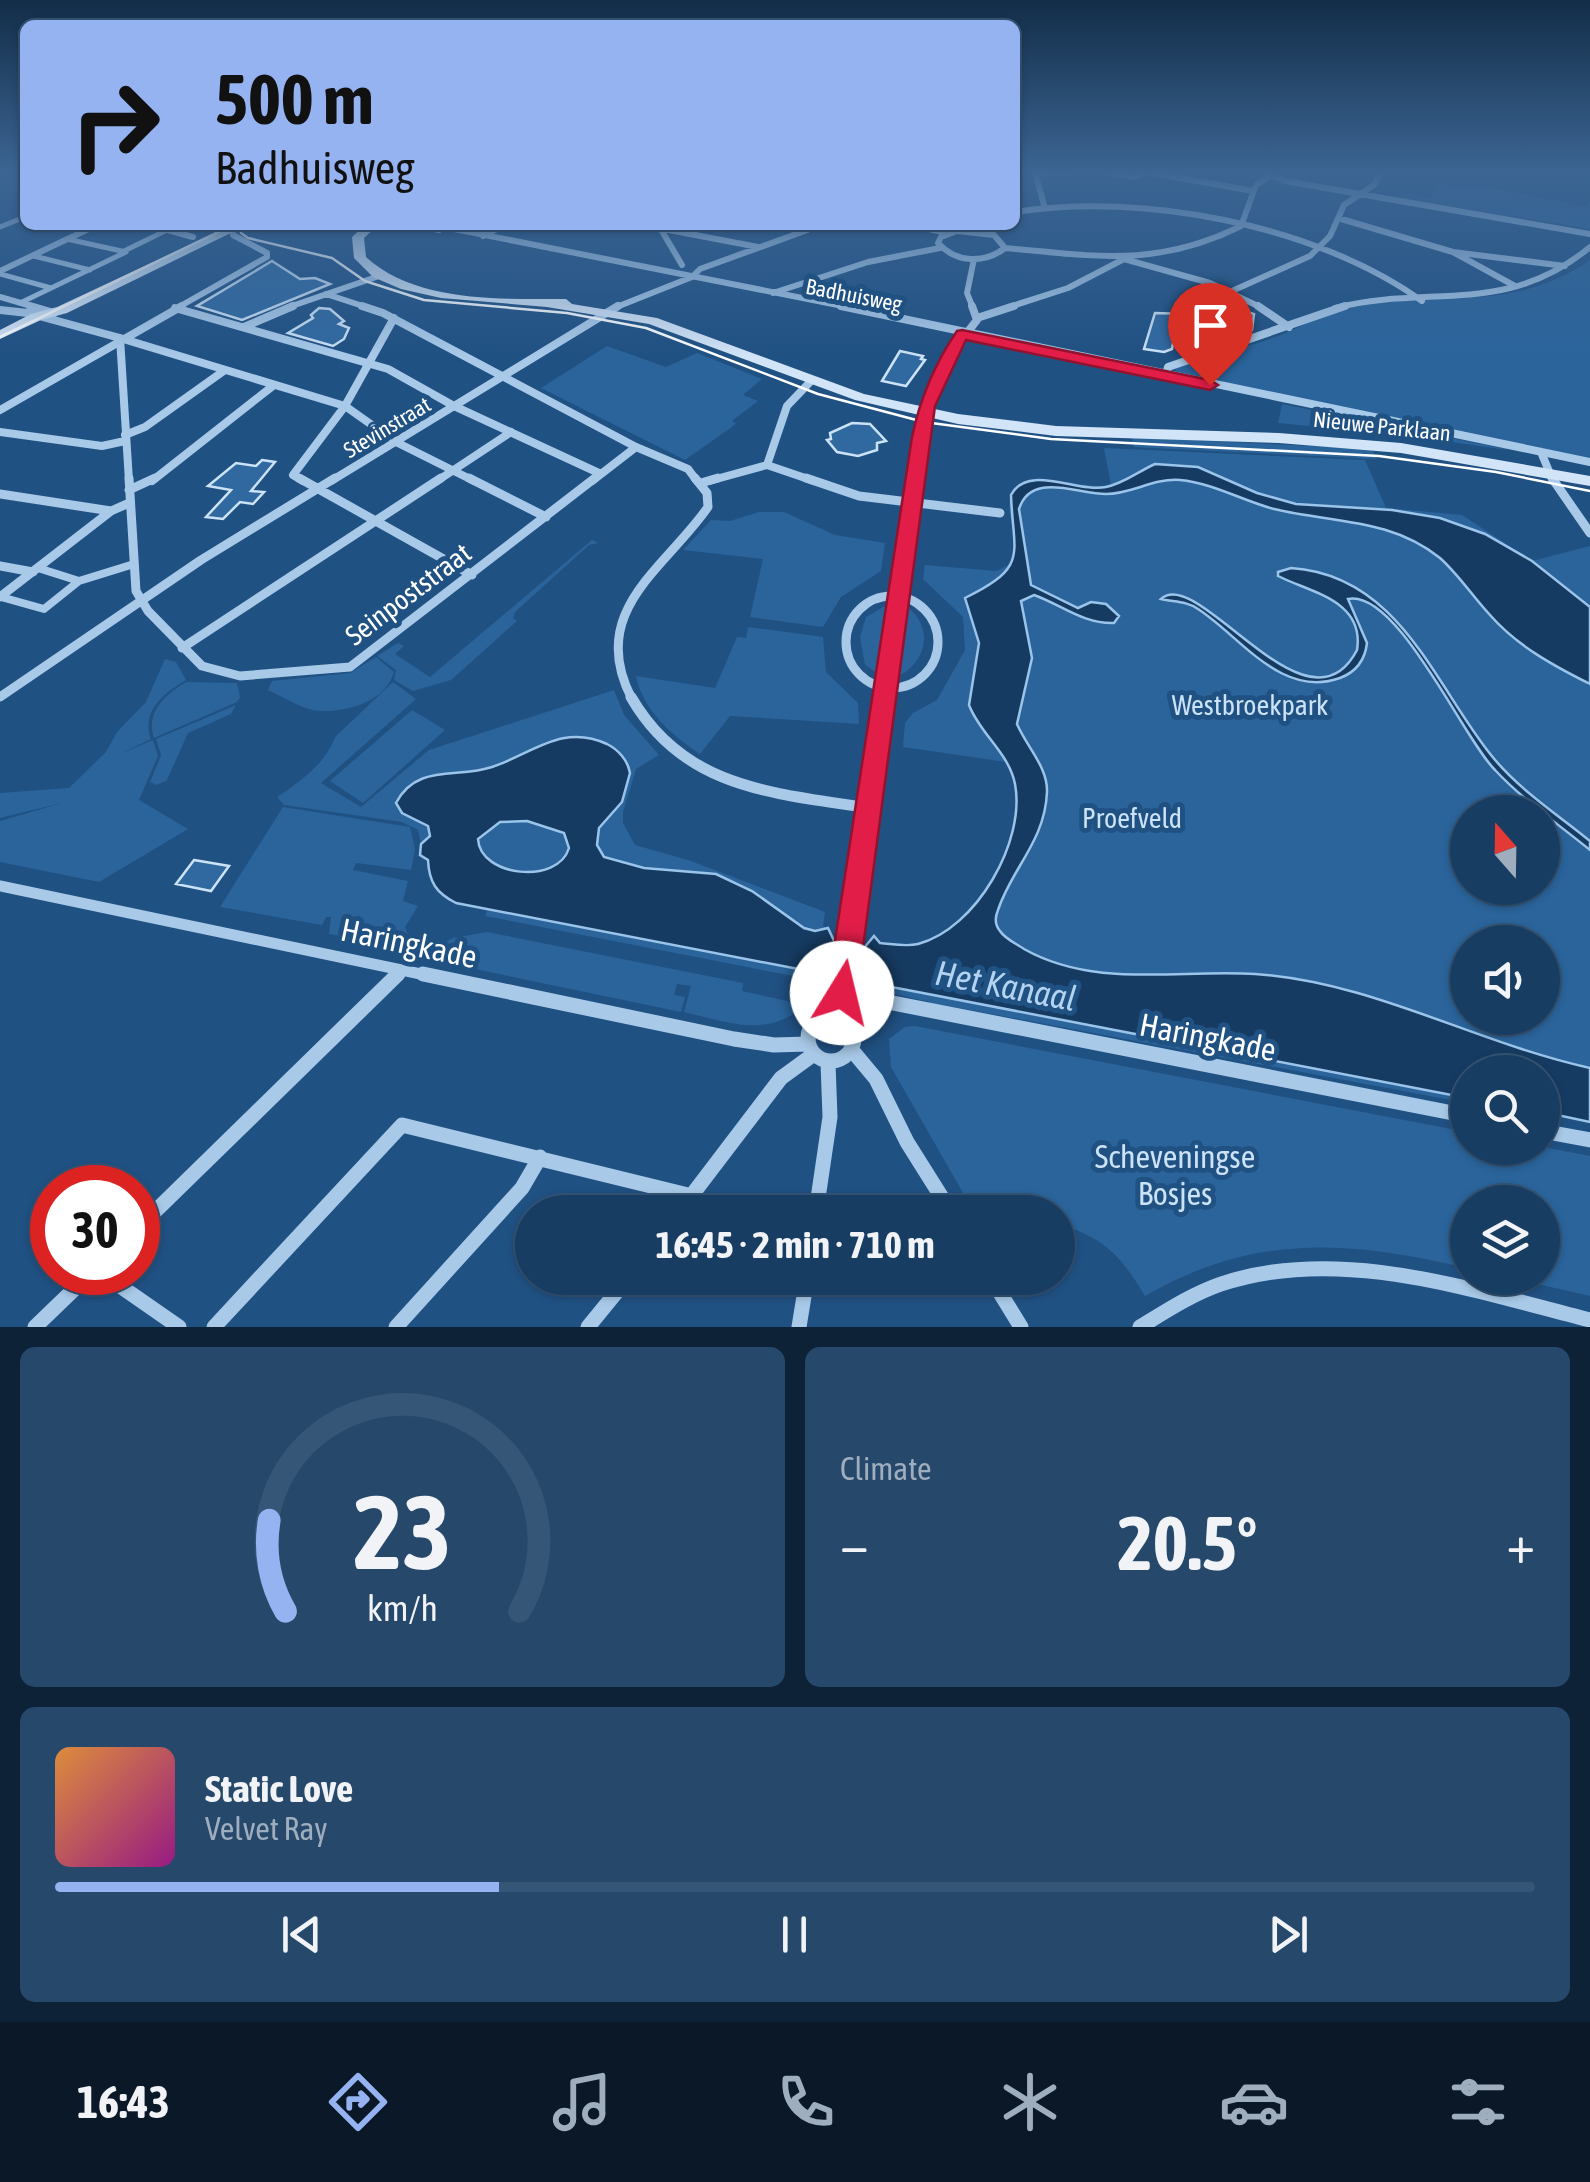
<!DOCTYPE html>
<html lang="en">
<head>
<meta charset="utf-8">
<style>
  :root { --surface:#183d62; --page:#25486b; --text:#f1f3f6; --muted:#9faebe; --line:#365677; --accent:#95b2f1 }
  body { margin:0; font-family:"Asap Condensed",sans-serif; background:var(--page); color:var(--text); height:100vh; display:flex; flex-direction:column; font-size:38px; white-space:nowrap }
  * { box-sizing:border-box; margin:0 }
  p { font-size:32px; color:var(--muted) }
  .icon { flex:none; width:55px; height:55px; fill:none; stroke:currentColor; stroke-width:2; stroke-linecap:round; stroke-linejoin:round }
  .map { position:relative; height:1327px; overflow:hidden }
  .panel { display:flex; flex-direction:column; gap:20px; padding:20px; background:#0d2236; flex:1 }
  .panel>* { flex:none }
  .top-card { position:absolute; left:20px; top:20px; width:1000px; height:210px; border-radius:15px; box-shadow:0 2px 8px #0004,0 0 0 2px var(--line); background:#95b2f1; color:#111; overflow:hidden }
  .needle { width:65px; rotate:340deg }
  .buttons { position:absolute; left:1450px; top:795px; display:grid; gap:20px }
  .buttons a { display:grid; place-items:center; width:110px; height:110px; border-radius:50%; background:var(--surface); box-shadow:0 2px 8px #0004,0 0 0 2px var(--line); font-size:50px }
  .speed { position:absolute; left:30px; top:1165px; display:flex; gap:20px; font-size:50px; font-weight:700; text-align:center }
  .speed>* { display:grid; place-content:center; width:130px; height:130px; border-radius:50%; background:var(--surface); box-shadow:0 2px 8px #0004,0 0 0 2px var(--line); line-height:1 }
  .speed .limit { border:15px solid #d22; background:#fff; color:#111 }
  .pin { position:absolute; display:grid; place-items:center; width:85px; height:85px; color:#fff; margin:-102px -42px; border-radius:50% 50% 50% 0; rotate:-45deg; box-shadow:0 0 10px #0007 }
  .pin .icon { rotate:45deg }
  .me { position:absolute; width:110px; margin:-55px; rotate:9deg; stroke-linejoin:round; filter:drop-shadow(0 0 8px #0008) }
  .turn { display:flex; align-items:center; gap:35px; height:210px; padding:0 30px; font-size:45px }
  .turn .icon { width:130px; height:130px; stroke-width:2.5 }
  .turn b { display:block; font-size:70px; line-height:85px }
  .big { font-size:75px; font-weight:700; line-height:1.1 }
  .panel .widget { flex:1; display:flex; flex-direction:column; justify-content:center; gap:15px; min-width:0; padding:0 35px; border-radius:15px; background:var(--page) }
  .panel .dial { align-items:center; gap:0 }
  .dial svg { height:260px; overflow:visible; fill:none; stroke:var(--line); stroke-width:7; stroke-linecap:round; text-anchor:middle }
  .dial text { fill:var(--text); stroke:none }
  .song { display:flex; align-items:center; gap:30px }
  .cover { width:120px; height:120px; border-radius:15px; background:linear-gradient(135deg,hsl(30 70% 55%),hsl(310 70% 35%)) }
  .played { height:10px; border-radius:5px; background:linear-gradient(90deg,var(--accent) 30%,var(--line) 30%) }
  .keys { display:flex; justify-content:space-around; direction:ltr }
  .heat { display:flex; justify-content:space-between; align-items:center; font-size:55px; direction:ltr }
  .panel .tiles { flex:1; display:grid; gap:20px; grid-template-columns:1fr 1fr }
  .widget:last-child { grid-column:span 2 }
  .trip { position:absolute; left:515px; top:1195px; width:560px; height:100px; border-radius:50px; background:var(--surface); box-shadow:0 2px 8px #0004,0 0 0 2px var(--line); font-weight:700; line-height:100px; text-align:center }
  .menu { display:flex; height:160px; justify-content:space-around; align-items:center; background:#0a1827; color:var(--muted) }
  .menu .icon { width:70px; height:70px }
  .menu .selected { color:var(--accent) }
  .menu b { font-size:45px; color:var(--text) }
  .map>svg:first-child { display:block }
  .green { fill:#2a649b; fill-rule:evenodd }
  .water { fill:#163b62; stroke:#9bc4ea; stroke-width:2.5; fill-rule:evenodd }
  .building { fill:#3069a0; stroke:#cce2f6; stroke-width:2.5 }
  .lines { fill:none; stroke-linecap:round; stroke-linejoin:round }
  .pedestrian-far1 { stroke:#a8c9e8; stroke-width:5 }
  .pedestrian { stroke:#a8c9e8; stroke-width:8 }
  .minor-far4 { stroke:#a8c9e8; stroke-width:6 }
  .minor-far3 { stroke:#a8c9e8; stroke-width:8 }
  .minor-far2 { stroke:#a8c9e8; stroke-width:9 }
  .minor-far1 { stroke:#a8c9e8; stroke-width:11 }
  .minor { stroke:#a8c9e8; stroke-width:15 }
  .secondary { fill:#d2e4f7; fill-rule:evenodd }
  .tram { stroke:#fff; stroke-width:2.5 }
  .route { fill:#e11d48; stroke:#92132f; stroke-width:2.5 }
  .labels { text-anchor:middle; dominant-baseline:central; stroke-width:10; stroke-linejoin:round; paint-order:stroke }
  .far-street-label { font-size:22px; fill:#fff; stroke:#205183 }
  .street-label { font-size:28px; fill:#fff; stroke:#205183 }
  .park-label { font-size:28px; fill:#cce2f6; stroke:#205183 }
  .near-street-label { font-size:32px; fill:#fff; stroke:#205183 }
  .near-park-label { font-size:32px; fill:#cce2f6; stroke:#205183 }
  .near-water-label { font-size:35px; font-style:italic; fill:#b3d3f0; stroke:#205183 }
</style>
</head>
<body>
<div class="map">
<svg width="1590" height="1327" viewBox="0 0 1590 1327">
  <rect width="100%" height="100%" fill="#205183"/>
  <path class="green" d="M 1441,181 L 1449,186 L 1498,189 L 1588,207 L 1590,201 L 1590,229 L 1399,198 L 1405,193 L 1432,199 L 1433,189 Z
    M 1590,260 L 1590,459 L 1179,375 L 1175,369 C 1191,354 1225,350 1246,346 C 1285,338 1315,315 1353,307 C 1436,291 1515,313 1590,260 Z
    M 607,346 L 666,367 L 697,353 L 762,379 L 743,395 L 758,401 L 732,421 L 736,424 L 685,460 L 541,388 Z
    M 1282,404 L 1506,449 L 1506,450 L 1411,436 L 1278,423 Z
    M 1131,437 L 1372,449 L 1377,459 L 1134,447 Z
    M 1104,448 L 1365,460 L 1386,508 L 1462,515 L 1532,561 L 1590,546 L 1590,1092 L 1542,1072 L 1095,992 L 982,928 L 1030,822 L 1015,757 L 1003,757 L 1006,762 L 903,747 L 905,723 L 913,713 L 937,700 L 965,650 L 963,617 L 923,579 L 925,565 L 996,571 L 1013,563 C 1021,541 1006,520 1010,499 C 1018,462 1083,492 1111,485 ZM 1468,812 L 1542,812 L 1542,888 L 1468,888 ZM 1468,942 L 1542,942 L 1542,1018 L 1468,1018 Z
    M 759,512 L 784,512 L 835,535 L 885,543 L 881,571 L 841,597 L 823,627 L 750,617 L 763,559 L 683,550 L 711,520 L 730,521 Z
    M 592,540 L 598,543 L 589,545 L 515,612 L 513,618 L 517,621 L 451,680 L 413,691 L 394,680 L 396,670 L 377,656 L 398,643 L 404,646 L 395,654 L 430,677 Z
    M 890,603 L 880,675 L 865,665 L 860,637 L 866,617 Z
    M 904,605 C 935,624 928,664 896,677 Z
    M 748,627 L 823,637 L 826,672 L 858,703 L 859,724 L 730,716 L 700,754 C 672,735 643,711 636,676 L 715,688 L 737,637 L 746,638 Z
    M 376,657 L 394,672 C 386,701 349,712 321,711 C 305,711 284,697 268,690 L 272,681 L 350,673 Z
    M 165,659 L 176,662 L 186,680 C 165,692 140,712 151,739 L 120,754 L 153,740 L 158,756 L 139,800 L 188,829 L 99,882 L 0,862 L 0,821 L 62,803 L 0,818 L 0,793 L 69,788 L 106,752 L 117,732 L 146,702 Z
    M 186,682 L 237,683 L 240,697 L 237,702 L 154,738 C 145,712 166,694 186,682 Z
    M 393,682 L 416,699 L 321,783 L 361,807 L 429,750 L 614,690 L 624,715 L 659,755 L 636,769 L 623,812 L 623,823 L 635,845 L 688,860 L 825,912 L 823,926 L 828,928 C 796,940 768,897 741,884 C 697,863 646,879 604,857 C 582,824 626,810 630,773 C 628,761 619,750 607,744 C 562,723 532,754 492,767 C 456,779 418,763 397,803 L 428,826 L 430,836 L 421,844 L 418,830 L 402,822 L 284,805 L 277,797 C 300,782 326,763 335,737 Z
    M 236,705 L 231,714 L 188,733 L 167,780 L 157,785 L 150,782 L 161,755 L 156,739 Z
    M 412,710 L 445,730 L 363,803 L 330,781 Z
    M 283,807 L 410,827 L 415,849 L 411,870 L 356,863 L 353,870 L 408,881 L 403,901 L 418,906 L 405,927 L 411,943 L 403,949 L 329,934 L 331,917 L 326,917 L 322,925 L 220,907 Z
    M 513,820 L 542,824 L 564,833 C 590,882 479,884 478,838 L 490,826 Z
    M 488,909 L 816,973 L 824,978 L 814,980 L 485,916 Z
    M 487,932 L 743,983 L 742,991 L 801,1004 L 800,1009 C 765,1038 724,1021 684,1012 L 691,986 L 677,984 L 674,995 L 685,997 L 681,1012 L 446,963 L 451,952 L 433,948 L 453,938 Z
    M 873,982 L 1467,1098 L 1467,1103 L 933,1003 L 1467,1108 L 1467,1112 L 924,1006 L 930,1002 L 867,988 Z
    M 915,1026 L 1467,1132 L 1468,1148 L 1543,1147 L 1590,1156 L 1590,1296 L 1511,1278 L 1542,1278 L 1542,1202 L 1468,1202 L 1467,1268 C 1349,1240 1254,1233 1145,1296 C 1122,1258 1107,1240 1065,1226 L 1058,1229 L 1058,1212 L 974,1212 L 891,1067 L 889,1039 L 905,1027 Z"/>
  <path class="water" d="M 1155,464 L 1198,467 L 1257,493 L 1296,504 L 1392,510 L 1440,518 L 1485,534 L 1532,561 L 1590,607 L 1590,684 C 1554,666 1517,646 1490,615 C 1473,597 1459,575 1440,558 C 1390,518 1333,523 1274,509 C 1243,501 1213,483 1180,480 C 1153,478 1132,494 1106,494 C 1077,494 1031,471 1019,509 L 1031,585 L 1078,608 L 1091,602 L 1106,604 L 1119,616 L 1114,623 C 1083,624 1062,605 1034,595 L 1021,601 L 1032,658 L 1017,724 C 1026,746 1048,767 1047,792 C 1045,841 1012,868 998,910 C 995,917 995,925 1000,931 C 1005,939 1017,944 1024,949 C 1095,989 1178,969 1255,974 C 1373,982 1476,1043 1590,1068 L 1590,1122 L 1543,1112 L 1542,1072 L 1468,1072 L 1467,1098 L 456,903 C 436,893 429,882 428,860 L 420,855 L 421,844 L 430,836 L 428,826 L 402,813 L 396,803 C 417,763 457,779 492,767 C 532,754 562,723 607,744 C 619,750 628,761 630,773 L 622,802 L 599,828 L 597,845 L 604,857 L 644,868 L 716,874 L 752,891 L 804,928 L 815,931 L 828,928 L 835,943 L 864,948 L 874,936 L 880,943 C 893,944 906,947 918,944 C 976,929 1026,841 1015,784 C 1009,753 980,734 969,705 L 979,643 L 965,598 C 1030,566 1013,555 1011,495 C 1028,463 1077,493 1106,487 C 1123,484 1139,471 1155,464 ZM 527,821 L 564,833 L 569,848 C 558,885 480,877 478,839 L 500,822 Z
    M 1291,568 C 1399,575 1434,684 1491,755 C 1518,789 1557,814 1590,841 L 1590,850 C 1558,824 1523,800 1495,770 C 1463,738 1397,589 1348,599 L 1367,643 C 1365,660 1356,672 1340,678 C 1281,699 1240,636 1198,609 C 1187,601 1174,602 1161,599 C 1198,564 1308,744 1357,650 C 1365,600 1309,592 1278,576 L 1278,572 Z"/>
  <path class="building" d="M 272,261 L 300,279 L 315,278 L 330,284 L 242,320 L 197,306 Z
    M 319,308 L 330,309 L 344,321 L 339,324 L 349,328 L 344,339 L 333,346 L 288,333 L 313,318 L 311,315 Z
    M 1236,308 L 1254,314 L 1252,330 L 1229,331 L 1229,335 L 1203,331 L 1203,335 L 1190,330 L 1188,340 L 1174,338 L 1172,349 L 1164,352 L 1144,349 L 1155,313 L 1188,314 L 1226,323 L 1228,310 Z
    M 900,351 L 923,356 L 921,359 L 925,360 L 906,386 L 882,381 Z
    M 852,423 L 870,424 L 886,441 L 877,443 L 877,450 L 858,456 L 837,452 L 827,440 L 831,439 L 830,433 Z
    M 262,460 L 275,462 L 251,491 L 264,492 L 253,504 L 240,502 L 223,519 L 206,517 L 231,490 L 208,486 L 236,463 L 256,466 Z
    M 194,860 L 229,866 L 211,891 L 176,884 Z"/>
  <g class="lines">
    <path class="pedestrian-far1" d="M 0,227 L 25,217
      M 67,239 L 126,252
      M 122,252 L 167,230
      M 34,256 L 90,270
      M 0,274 L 51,288
      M 20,303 L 126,252"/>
    <path class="pedestrian" d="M 38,568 L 79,581
      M 1,597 L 44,609 L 79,581 L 134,564"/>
    <path class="minor-far4" d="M 1099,171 L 1134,177 L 1144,173
      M 1141,171 L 1253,191
      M 1262,171 L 1285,181 L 1590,234
      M 1035,172 L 1044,205
      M 1036,174 L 1072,171
      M 1015,212 C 1143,192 1316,225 1422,301
      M 1338,218 L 1453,252 L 1565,266
      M 417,225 L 439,230
      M 434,225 L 853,308
      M 643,225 L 758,247
      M 911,225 L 947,233
      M 659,226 L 682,265
      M 160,228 L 193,237
      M 957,231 L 994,235 L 1005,248 C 984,264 956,263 938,243 L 941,237 Z
      M 483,236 L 504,225
      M 1005,248 C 1094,256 1157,268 1241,226 L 1256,185 L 1269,177
      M 1453,252 L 1515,286
      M 0,271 L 97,225
      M 1232,291 L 1310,256 L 1330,236 L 1344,205 L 1374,185 L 1382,171
      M 773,293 L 868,262 L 940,248
      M 326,294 L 369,308
      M 0,297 L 38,308
      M 177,308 L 267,257 L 267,253 L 233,235 L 232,229
      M 286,308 L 382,275
      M 614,308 L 692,277 L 700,269 L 821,225
      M 973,308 L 967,293 L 974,259
      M 1006,308 L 1068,288 L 1124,259 L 1210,283 L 1262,308
      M 1335,308 C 1429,284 1506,317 1590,247"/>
    <path class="minor-far3" d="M 30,306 L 54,313
      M 362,306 L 383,313 L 636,447 L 688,469 L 697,481
      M 841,306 L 1590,462
      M 1258,306 L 1289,327
      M 175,308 L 388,369 L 454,406 L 601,474
      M 0,310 L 28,313 L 120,338 L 345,406 L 396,442 L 474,481
      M 977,318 L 1014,306
      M 244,327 L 293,306
      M 120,338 L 129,481
      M 1166,374 L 1168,367 L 1345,306
      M 0,410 L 182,306
      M 0,432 L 102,446 L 125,441
      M 125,435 L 145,427 L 225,370
      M 1541,452 L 1553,481
      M 767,465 L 814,481
      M 767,465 L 787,406 L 812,380
      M 152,481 L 274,385
      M 303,481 L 293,475 L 345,406 L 394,318
      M 331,481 L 618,306
      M 437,481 L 511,432
      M 592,481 L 636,447
      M 709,481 L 767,465
      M 916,481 C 925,416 935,372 977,320 L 972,306"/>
    <path class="minor-far2" d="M 129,478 L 136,591 L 148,611 L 202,666 L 240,676 L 350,667 L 595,478
      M 299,478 L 472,575
      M 469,478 L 546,517
      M 806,478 L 859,496 L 1000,513
      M 1552,478 L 1590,533
      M 701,483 L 718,478
      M 129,490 L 155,478
      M 0,494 L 111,511
      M 0,566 L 33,572
      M846 642a46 46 0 1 1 92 0a46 46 0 1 1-92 0Z
      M 0,597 L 111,511 L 129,503
      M 182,648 L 441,478
      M 0,697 L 201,560 L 335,478
      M 632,699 C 586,611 665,569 708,507 L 707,493 L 695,478
      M 884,699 L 916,478"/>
    <path class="minor-far1" d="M 631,697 C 684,789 773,793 869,808
      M 0,886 L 435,977
      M 395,977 L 402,970
      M 843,977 L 884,697"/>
    <path class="minor" d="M 423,974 L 734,1039 L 774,1045 L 808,1044
      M 842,993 L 1468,1116
      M 837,1014 L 843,974
      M808 1038a23 23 0 1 1 46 0a23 23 0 1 1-46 0Z
      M 851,1049 L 876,1079 L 907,1142 L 951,1212
      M 1542,1131 L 1590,1140
      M 679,1212 L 781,1078 L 814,1054
      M 816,1212 L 830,1117 L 828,1063
      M 138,1228 L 398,974
      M 100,1272 L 179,1327
      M 991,1278 L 1021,1327
      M 35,1327 L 92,1272
      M 214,1327 L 402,1125 L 692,1196
      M 396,1327 L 522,1188 L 540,1157
      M 588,1327 L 628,1278
      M 799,1327 L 807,1278
      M 1140,1327 C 1166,1311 1192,1294 1221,1284 C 1340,1244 1474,1291 1590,1320"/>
    <path class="secondary" d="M 232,225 L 247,225 L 67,313 L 41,320 L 0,339 L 0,330 L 31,314 L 57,307 Z
      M 365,225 L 378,225 L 364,238 L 366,257 C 416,303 502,299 566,299 L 572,304 L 657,318 L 864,394 L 958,414 L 1056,426 L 1279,433 L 1401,443 L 1590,476 L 1590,486 L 1401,453 L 1279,443 L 1056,436 L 958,424 L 855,400 L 649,324 L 547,307 L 441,298 L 401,289 L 373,277 L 354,258 L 352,237 Z"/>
    <path class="tram" d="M 240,225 L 241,233 L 248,238 L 332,258 L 365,281 L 424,300 L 567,313 L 646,328 L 818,394 L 924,422 L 1051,439 L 1379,456 L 1496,472 L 1590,491
      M 0,337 L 233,225"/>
  </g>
  <linearGradient id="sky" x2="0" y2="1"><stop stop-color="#122d48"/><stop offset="0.48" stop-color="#3c6593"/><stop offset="1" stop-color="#3c6593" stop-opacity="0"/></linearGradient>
  <rect width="1590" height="357" fill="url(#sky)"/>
  <path class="route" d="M 962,330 L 1210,380 L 1218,385 L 1210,390 L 966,340 L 935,406 L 857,993 L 853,1004 L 842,1008 L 832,1004 L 827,993 L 912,437 C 920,399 935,363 957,331 Z"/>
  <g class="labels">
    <g class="far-street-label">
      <text transform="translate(854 295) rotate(11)">Badhuisweg</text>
      <text transform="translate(1382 426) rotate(6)">Nieuwe Parklaan</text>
      <text transform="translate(387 427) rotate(-31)">Stevinstraat</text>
    </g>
    <g class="street-label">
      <text transform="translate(408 594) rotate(-37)">Seinpoststraat</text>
    </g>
    <g class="park-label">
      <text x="1250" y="705">Westbroekpark</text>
      <text x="1132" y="818">Proefveld</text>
    </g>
    <g class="near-street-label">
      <text transform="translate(409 943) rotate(12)">Haringkade</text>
      <text transform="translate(1208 1037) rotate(11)">Haringkade</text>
    </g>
    <g class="near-park-label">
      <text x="1175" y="1156">Scheveningse<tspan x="1175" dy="37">Bosjes</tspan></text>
    </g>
    <g class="near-water-label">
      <text transform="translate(1006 985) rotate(11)">Het Kanaal</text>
    </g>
  </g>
</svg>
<div class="buttons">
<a><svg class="needle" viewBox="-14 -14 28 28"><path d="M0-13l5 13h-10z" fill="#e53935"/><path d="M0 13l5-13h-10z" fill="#9faebe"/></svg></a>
<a><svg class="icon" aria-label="sound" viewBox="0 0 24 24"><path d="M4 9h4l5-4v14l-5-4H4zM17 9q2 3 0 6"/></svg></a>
<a><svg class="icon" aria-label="search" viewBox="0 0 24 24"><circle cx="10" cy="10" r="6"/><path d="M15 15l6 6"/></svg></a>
<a><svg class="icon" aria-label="layers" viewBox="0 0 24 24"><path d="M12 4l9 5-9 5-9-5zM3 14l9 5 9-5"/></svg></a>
</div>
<div class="speed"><div class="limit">30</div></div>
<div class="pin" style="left:1210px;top:385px;background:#d93025"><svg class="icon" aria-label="arrive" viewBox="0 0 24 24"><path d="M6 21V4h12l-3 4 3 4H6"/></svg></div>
<svg class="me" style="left:842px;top:993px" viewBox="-20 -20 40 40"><circle r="19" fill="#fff"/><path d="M0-13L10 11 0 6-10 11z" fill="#e11d48"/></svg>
<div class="trip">16:45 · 2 min · 710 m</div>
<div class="top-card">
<div class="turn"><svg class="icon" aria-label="right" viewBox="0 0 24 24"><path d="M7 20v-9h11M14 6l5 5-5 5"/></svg><div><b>500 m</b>Badhuisweg</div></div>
</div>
</div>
<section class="panel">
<div class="tiles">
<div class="widget dial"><svg viewBox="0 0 100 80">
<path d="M14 69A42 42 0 1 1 86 69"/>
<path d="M14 69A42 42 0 0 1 9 41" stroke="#95b2f1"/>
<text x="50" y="56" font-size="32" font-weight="700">23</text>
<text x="50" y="72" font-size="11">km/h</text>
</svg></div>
<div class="widget"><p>Climate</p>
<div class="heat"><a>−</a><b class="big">20.5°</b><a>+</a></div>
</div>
<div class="widget">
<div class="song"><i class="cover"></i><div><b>Static Love</b><p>Velvet Ray</p></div></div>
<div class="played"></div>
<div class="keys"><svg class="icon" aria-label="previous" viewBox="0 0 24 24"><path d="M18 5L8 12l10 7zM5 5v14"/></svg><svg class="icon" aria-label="pause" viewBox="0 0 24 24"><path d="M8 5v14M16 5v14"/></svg><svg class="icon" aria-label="next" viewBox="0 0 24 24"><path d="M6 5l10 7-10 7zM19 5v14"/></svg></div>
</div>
</div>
</section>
<nav class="menu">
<b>16:43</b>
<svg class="icon selected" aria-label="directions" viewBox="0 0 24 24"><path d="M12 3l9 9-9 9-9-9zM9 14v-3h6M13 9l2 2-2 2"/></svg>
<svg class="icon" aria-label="music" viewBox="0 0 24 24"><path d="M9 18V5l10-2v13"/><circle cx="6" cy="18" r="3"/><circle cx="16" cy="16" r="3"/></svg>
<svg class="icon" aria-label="phone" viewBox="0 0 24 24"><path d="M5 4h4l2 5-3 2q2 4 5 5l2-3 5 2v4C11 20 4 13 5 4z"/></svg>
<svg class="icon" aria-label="climate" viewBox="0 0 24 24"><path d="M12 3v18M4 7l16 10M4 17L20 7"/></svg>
<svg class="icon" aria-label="car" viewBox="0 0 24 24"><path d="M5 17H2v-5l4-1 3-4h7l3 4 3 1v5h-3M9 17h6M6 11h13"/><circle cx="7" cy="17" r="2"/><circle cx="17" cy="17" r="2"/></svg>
<svg class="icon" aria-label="filters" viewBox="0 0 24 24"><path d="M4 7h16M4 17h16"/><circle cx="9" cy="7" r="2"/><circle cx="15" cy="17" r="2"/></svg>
</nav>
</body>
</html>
